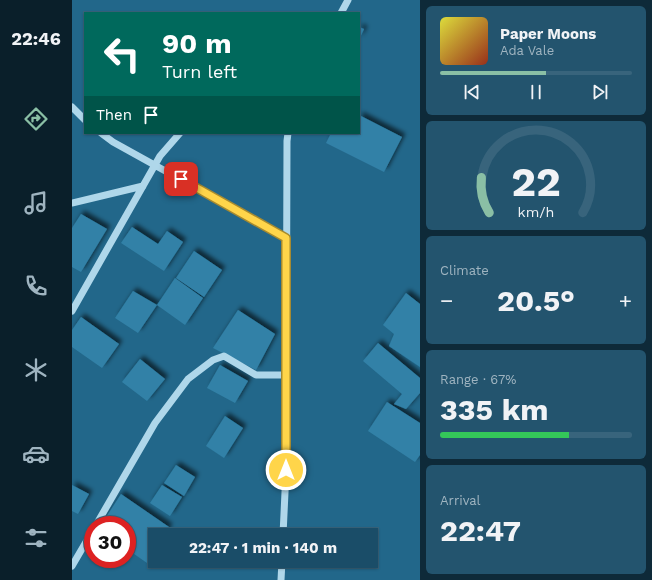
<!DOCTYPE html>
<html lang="en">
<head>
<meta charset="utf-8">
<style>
  :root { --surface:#1a4d68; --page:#23546e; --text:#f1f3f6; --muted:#9fb4c0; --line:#38647c; --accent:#8abfa5 }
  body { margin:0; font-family:"Work Sans",sans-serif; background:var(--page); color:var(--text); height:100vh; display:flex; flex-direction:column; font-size:15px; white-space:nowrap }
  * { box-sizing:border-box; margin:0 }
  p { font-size:13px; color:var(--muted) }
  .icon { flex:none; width:22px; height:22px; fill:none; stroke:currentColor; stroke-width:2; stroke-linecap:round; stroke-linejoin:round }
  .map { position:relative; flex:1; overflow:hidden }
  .side { display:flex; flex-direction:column; gap:6px; padding:6px; background:#0e2a39; width:232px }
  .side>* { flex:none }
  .guide { position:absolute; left:12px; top:12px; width:276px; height:122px; border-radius:0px; box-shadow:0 1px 3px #0004,0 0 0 1px var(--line); background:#00695c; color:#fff; overflow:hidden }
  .speed { position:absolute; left:12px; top:516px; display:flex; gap:8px; font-size:20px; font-weight:700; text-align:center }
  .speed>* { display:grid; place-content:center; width:52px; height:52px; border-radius:50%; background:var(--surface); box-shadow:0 1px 3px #0004,0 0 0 1px var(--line); line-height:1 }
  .speed .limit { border:6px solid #d22; background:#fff; color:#111 }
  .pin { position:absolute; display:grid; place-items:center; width:34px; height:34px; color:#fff; margin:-17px; border-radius:8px; box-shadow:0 2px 6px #0006 }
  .me { position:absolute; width:44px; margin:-22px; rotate:0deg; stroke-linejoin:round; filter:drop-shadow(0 0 3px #0008) }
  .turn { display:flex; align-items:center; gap:14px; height:84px; padding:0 12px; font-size:18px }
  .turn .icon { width:52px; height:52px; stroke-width:2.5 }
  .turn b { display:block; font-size:28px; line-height:34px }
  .then { display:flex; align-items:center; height:38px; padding:0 12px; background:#0003; gap:8px; font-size:15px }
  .big { font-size:30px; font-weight:700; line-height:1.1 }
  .side .widget { flex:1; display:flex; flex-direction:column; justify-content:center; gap:6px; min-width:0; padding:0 14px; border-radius:6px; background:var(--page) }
  .side .dial { align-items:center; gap:0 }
  .dial svg { height:104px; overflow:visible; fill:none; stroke:var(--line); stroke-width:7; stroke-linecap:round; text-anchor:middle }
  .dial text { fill:var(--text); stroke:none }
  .song { display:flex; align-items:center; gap:12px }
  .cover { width:48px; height:48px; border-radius:6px; background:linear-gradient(135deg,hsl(60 70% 55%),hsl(10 70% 35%)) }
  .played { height:4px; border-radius:2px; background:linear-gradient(90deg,var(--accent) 55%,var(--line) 55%) }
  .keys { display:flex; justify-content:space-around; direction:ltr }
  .heat { display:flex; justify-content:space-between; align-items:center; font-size:22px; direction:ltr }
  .charge { height:6px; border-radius:3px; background:linear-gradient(90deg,#34c759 67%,var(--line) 0) }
  .trip { position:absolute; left:76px; top:528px; width:230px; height:40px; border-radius:0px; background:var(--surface); box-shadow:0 1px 3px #0004,0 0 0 1px var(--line); font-weight:700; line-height:40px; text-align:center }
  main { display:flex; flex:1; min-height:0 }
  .tab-bar { display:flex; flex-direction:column; width:72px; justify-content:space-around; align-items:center; background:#0a1f2a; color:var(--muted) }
  .tab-bar .icon { width:28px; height:28px }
  .tab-bar .active { color:var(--accent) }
  .tab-bar b { font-size:18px; color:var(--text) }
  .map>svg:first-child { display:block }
  .building { fill:#3281a7; filter:url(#shadow) }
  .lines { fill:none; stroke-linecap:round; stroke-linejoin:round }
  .minor { stroke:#afd7ea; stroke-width:7 }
  .route-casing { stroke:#a68a30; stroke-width:10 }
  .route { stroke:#ffd54a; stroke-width:7 }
</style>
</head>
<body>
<main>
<nav class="tab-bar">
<b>22:46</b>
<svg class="icon active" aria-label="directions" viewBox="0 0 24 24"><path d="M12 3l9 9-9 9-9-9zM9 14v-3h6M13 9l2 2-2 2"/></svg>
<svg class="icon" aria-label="music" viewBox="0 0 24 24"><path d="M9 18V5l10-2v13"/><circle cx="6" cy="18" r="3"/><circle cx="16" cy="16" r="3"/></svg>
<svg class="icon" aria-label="phone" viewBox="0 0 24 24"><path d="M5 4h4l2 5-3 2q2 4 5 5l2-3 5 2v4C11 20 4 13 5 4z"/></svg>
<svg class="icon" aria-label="climate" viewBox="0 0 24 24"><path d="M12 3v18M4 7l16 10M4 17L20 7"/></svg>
<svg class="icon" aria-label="car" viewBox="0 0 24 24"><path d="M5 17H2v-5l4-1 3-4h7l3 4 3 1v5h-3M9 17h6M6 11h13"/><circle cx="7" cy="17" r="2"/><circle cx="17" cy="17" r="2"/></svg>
<svg class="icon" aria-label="filters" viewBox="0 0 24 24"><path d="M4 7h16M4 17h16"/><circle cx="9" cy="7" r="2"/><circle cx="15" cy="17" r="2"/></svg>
</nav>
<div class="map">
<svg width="348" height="580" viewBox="0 0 348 580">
  <defs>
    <filter id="shadow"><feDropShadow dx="3.5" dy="-3.5" stdDeviation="2" flood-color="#0009"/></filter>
  </defs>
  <rect width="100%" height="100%" fill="#22678a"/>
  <path class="building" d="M 287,27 L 292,29 L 287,40 Z
    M 287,115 L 330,137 L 312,172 L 254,143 L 259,133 L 287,133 Z
    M 9,214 L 35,229 L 9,272 L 0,267 L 0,228 Z
    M 60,227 L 86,244 L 95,231 L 111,242 L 92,271 L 49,243 Z
    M 122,251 L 150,270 L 132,297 L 104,278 Z
    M 103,278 L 131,298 L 113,325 L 85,305 Z
    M 61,291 L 85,305 L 66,333 L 43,318 Z
    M 334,293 L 348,304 L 348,367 L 317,346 L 322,334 L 311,325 Z
    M 166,310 L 203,334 L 184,370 L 141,348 Z
    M 9,317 L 47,344 L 30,368 L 0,347 L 0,330 Z
    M 306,343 L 348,378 L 348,393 L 334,409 L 322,404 L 330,394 L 291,361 Z
    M 68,359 L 93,379 L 75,401 L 50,382 Z
    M 148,365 L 176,381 L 163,403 L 135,388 Z
    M 315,402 L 348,423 L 348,455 L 343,462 L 296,431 Z
    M 153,416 L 171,428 L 152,458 L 134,446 Z
    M 104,465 L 123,477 L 112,496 L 92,483 Z
    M 0,485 L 17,494 L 6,514 L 0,511 Z
    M 90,485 L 110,497 L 98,516 L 78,503 Z
    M 49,494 L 97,527 L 92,535 L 83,535 L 83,550 L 75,563 L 55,549 L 55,525 L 29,525 Z"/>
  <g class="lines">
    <path class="minor" d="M 269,13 L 276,0
      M 0,107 L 13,120
      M 29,133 L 41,142 L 214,238
      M 0,203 L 71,186
      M 0,311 L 88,156 L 108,133
      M 24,525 L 83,423 L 116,379 L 141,360 L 152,356 L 184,375 L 214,375
      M 211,535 L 214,471 L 215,141 L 216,133
      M 0,566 L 21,530
      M 209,580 L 210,561"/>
  </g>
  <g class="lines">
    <defs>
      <path id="route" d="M 109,179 L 214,238 L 214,470"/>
    </defs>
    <use href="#route" class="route-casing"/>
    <use href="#route" class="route"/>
  </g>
</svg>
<div class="speed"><div class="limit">30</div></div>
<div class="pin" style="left:109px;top:179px;background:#d93025"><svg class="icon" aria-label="arrive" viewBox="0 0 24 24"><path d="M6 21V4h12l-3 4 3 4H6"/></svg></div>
<svg class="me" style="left:214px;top:470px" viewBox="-20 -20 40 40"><circle r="17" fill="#ffd54a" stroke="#fff" stroke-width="3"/><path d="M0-11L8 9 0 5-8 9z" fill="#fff"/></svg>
<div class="trip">22:47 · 1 min · 140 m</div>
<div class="guide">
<div class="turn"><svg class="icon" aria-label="left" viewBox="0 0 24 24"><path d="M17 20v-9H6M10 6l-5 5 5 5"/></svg><div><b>90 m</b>Turn left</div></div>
<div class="then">Then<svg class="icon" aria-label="arrive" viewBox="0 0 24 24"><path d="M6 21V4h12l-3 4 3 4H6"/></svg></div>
</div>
</div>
<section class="side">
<div class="widget">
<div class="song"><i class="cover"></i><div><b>Paper Moons</b><p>Ada Vale</p></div></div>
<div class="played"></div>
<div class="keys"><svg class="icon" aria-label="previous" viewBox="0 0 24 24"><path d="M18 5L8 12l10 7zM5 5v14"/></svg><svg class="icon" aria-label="pause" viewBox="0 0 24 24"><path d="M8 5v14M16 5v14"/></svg><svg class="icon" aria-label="next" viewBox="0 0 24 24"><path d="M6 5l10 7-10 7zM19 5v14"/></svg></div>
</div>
<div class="widget dial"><svg viewBox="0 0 100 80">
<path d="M14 69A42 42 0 1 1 86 69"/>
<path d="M14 69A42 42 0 0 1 8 42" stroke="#8abfa5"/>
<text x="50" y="56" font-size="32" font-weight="700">22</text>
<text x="50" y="72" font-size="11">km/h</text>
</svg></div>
<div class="widget"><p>Climate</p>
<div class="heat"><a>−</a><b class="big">20.5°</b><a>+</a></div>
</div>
<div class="widget"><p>Range · 67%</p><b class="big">335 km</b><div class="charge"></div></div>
<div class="widget"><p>Arrival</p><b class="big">22:47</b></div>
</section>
</main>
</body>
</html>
